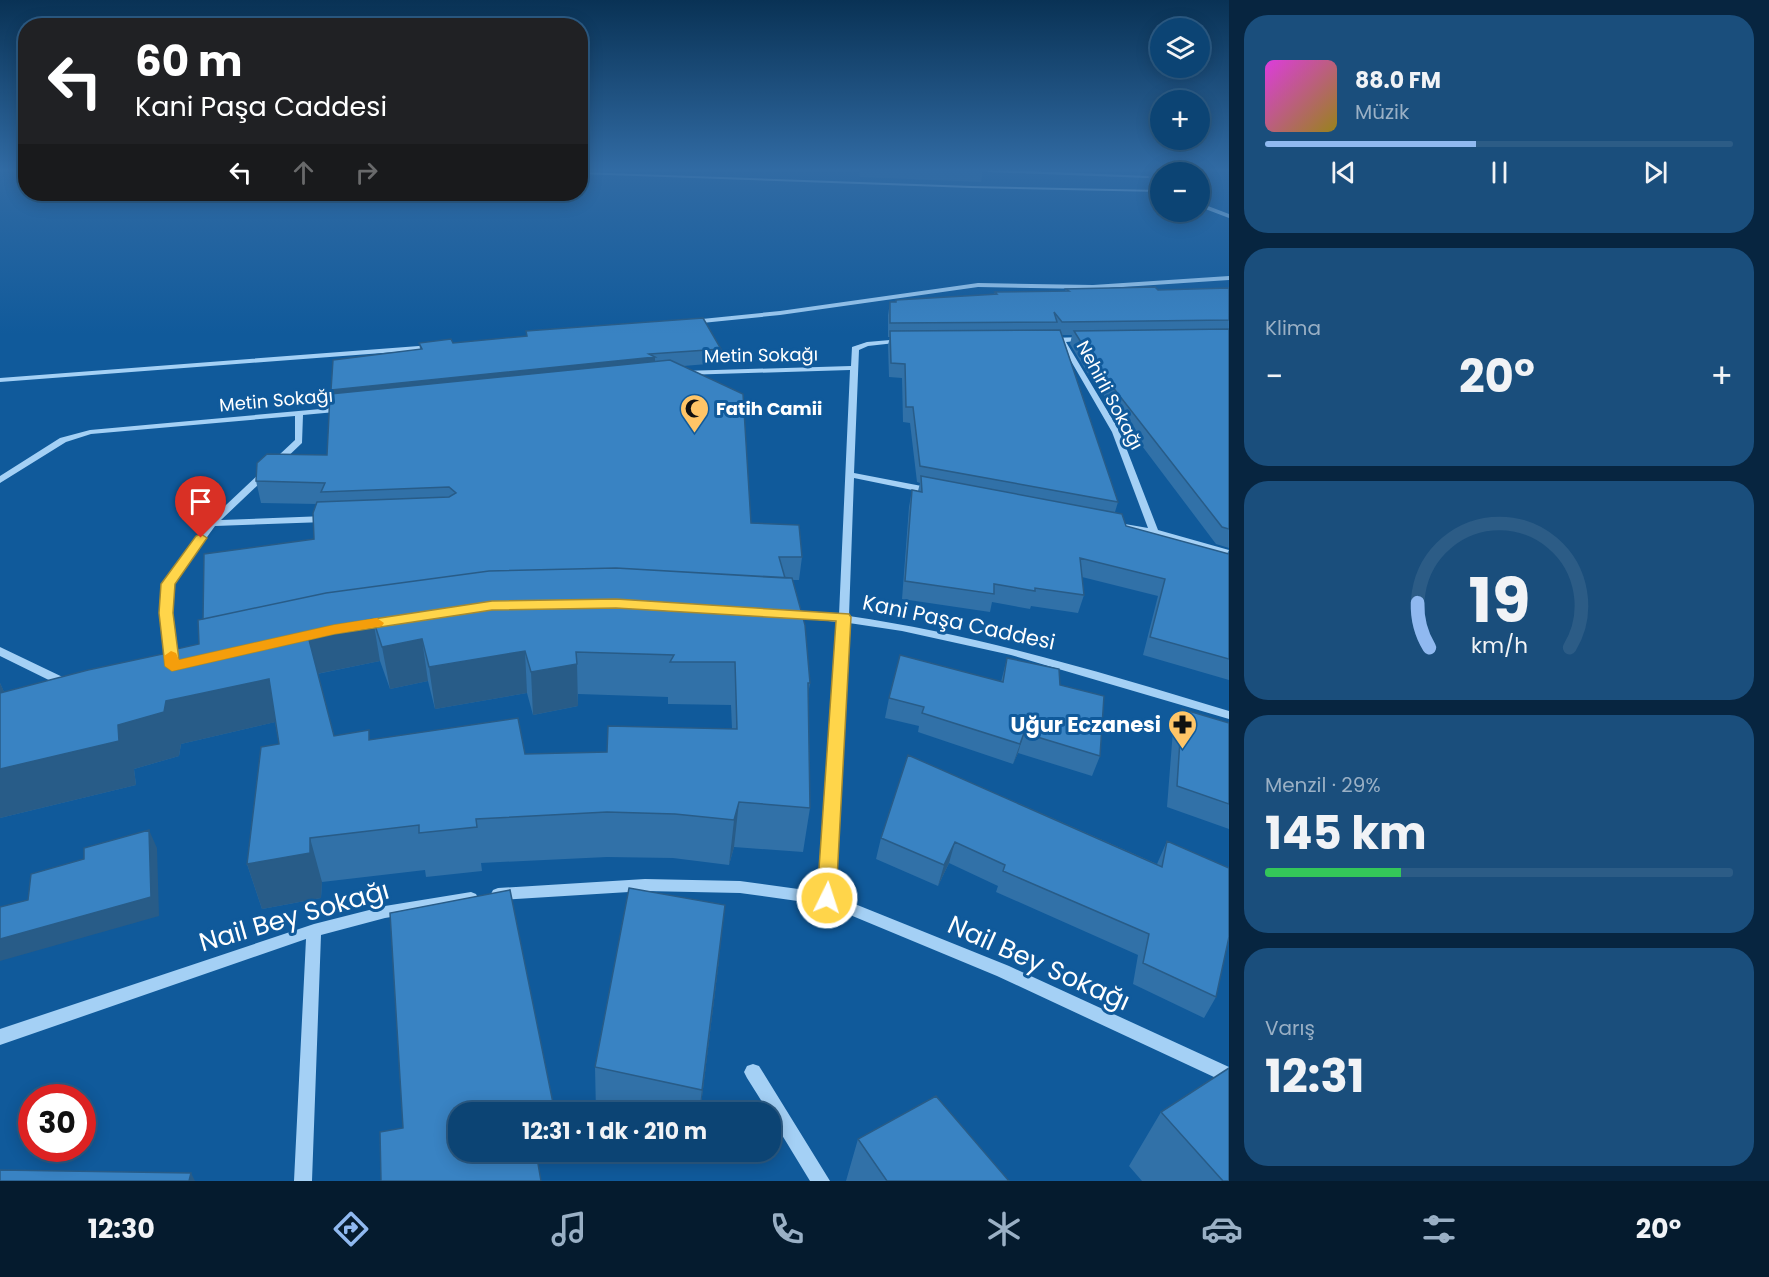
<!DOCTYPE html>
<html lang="tr">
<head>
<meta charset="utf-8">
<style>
  :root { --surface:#0c4474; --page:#1a4e7c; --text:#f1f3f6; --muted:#9ab0c5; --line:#2c5c86; --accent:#90b9f0 }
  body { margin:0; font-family:Poppins,sans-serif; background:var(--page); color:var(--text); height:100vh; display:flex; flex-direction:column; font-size:22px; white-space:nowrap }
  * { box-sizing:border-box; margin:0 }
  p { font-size:20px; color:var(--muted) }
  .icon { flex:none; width:33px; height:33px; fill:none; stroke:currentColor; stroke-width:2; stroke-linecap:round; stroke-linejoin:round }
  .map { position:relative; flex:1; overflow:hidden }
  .panel { display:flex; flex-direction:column; gap:15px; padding:15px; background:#072540; width:540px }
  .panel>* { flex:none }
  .banner { position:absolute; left:18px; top:18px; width:570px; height:183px; border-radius:24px; box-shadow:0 3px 15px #0003,0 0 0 2px var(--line); background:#202124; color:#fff; overflow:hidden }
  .tools { position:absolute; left:1150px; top:18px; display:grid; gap:12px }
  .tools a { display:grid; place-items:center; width:60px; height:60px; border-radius:50%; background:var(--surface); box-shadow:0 3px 15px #0003,0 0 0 2px var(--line); font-size:30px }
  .speed { position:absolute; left:18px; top:1084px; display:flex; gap:12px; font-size:30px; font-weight:700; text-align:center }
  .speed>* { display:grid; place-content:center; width:78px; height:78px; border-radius:50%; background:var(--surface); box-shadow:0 3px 15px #0003,0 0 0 2px var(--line); line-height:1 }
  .speed .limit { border:9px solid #d22; background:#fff; color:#111 }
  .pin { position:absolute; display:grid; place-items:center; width:51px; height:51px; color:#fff; margin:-62px -26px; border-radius:50% 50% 50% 0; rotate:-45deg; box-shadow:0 0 6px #0007 }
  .pin .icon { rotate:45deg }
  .me { position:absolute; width:66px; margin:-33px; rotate:4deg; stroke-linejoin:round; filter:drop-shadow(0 0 4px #0008) }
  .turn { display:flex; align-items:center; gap:21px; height:126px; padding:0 18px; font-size:27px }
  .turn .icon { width:78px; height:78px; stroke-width:2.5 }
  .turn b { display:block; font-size:42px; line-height:51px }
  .lanes { display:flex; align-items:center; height:57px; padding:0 18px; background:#0003; justify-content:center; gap:30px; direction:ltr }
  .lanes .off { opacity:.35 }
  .big { font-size:45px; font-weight:700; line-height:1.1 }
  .panel .widget { flex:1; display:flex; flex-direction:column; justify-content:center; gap:9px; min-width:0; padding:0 21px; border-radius:24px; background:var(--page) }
  .panel .dial { align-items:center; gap:0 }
  .dial svg { height:156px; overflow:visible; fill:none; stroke:var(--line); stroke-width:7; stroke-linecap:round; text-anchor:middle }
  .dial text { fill:var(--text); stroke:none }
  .song { display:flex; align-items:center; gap:18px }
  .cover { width:72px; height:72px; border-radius:9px; background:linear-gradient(135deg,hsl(300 70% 55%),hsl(50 70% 35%)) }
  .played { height:6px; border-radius:3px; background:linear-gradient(90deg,var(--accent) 45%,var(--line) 45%) }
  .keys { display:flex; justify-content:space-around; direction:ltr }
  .heat { display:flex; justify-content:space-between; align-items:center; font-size:33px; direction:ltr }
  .charge { height:9px; border-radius:4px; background:linear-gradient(90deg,#34c759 29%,var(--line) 0) }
  .trip { position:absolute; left:448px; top:1102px; width:333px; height:60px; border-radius:24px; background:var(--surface); box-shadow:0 3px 15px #0003,0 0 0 2px var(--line); font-weight:700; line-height:60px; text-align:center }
  .menu { display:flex; height:96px; justify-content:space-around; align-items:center; background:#051b2e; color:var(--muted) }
  .menu .icon { width:42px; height:42px }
  .menu .active { color:var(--accent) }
  .menu b { font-size:27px; color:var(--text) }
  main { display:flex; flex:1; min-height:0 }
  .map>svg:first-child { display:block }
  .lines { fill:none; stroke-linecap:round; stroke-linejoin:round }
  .minor { fill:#a4d0f5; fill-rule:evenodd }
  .wall { fill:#3171a8; fill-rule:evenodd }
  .shaded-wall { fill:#285c88 }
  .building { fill:#3983c3; stroke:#285c88; stroke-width:1.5; fill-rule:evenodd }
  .route { fill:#ffd54a; stroke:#a68a30; stroke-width:1.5 }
  .slow { fill:#f59e0b }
  .labels { text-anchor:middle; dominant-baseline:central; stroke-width:6; stroke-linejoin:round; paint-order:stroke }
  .far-street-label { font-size:18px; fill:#fff; stroke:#105a9b }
  .far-poi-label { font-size:18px; font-weight:bold; fill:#fff; stroke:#105a9b; text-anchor:start }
  .street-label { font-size:21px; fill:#fff; stroke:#105a9b }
  .poi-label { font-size:21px; font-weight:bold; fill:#fff; stroke:#105a9b; text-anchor:end }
  .near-street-label { font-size:26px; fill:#fff; stroke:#105a9b }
</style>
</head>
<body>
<main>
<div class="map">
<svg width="1229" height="1181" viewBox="0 0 1229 1181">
  <rect width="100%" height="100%" fill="#105a9b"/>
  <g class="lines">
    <path class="minor" d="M 984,169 L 1148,176 L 1150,177 L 1148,178 L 988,172 Z
      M 580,172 L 971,186 L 1161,190 L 1161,192 L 971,188 L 580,174 Z
      M 1200,203 L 1229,214 L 1229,218 L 1200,207 Z
      M 1229,276 L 1229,280 L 1093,289 L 978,287 L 780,315 L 692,324 L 689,322 L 692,320 L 780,311 L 978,283 L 1093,285 Z
      M 1085,337 L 1087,338 L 1087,340 L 1066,342 L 1120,432 L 1158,530 L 1229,550 L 1229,556 L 1153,535 L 1116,528 L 1114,526 L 1119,523 L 1148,528 L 1112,432 L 1060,342 L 1049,342 L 1045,340 L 1049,338 Z
      M 902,339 L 904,340 L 904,342 L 868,346 L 859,350 L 854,473 L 932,488 L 937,491 L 932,494 L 854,478 L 849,616 C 979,635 1104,673 1229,711 L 1229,719 L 1011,655 L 902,631 L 849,623 L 835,896 L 1009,966 L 1229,1067 L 1229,1084 L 997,976 L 826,905 L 740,893 L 645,891 L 498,900 L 493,898 L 491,894 L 493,890 L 498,888 L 645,879 L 740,881 L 820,892 L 838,622 L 789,617 L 784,614 L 789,611 L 839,615 L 850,370 L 683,375 L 679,373 L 683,371 L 851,366 L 852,347 L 867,342 Z
      M 432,345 L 435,345 L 435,349 L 0,382 L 0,378 Z
      M 343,407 L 347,409 L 346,411 L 303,415 L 302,443 L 221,520 L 325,516 L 330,519 L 325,522 L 215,526 L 173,584 L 171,613 L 178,663 L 172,667 L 166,663 L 161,613 L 163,584 L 209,521 L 295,440 L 295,416 L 91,434 L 66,442 L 0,483 L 0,476 L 60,438 L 90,430 Z
      M 0,647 L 71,681 L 73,684 L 71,687 L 63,687 L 0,656 Z
      M 471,892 L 476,894 L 478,898 L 476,902 L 471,904 L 385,918 L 321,935 L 312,1181 L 294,1181 L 306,939 L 0,1045 L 0,1029 L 314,924 L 385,906 Z
      M 753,1064 L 759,1066 L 830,1181 L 810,1181 L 771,1117 L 771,1113 L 769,1113 L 747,1078 L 744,1072 L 747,1066 Z"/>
  </g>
  <path class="wall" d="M 858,169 L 983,169 L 981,182 L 860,177 Z
    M 1229,288 L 1229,548 L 1216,544 L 1090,377 L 1070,344 L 1072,335 L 1062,335 L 1118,502 L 1115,512 L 1126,526 L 1227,554 L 1229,550 L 1229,680 L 1143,655 L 1158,596 L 1082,577 L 1084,595 L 1078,613 L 1031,606 L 1030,609 L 992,602 L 990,612 L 902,599 L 909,507 L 912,490 L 918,491 L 920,483 L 917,482 L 910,423 L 903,422 L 902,378 L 889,377 L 888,345 L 890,337 L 888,337 L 888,315 L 890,302 L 895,302 L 896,300 L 994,295 L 995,292 L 1065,291 L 1066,289 L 1158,290 Z
    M 526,331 L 721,349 L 720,363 L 683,366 L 751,523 L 802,557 L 799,580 L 792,580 L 810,683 L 808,695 L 810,808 L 803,852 L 734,847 L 729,865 L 673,858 L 607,857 L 481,863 L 482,871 L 426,877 L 425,870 L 322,882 L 321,898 L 262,909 L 247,864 L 279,744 L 275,722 L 181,744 L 179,756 L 134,769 L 136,785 L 0,818 L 0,683 L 4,692 L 163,654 L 199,644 L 203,619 L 314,539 L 317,504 L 261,503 L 256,481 L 327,455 L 332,394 L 420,349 L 419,343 L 453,343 L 526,336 ZM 380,661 L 390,689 L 428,681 L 435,709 L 527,693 L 533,715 L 578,706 L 578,694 L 668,697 L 668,704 L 731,705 L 732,729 L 607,752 L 525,754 L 334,736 L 317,674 Z
    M 1007,658 L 1060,685 L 1100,756 L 1092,776 L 1018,753 L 1013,764 L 918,732 L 919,726 L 885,718 L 889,698 L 1001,682 Z
    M 1182,709 L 1229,723 L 1229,829 L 1167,807 L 1173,730 Z
    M 908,755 L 1157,864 L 1167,841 L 1216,997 L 1204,1018 L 1133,984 L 1138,955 L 996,892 L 998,886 L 949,863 L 938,886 L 876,859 L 881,838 Z
    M 719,960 L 700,1113 L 596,1113 L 595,1067 Z
    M 1161,1112 L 1229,1181 L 1142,1181 L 1129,1166 Z
    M 858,1139 L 1009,1181 L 846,1181 Z"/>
  <path class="shaded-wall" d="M 655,357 L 655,371 L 334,405 L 331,390 Z
    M 373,619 L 380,661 L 316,674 L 307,632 Z
    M 422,639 L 428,681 L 390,689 L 382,647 Z
    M 525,651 L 527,693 L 435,709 L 429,667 Z
    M 577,664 L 578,706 L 533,715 L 531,672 Z
    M 269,679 L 280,721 L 181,744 L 179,756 L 134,769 L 136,785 L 0,818 L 0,769 L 118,725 L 166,701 Z
    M 0,683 L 17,720 L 0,708 Z
    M 1024,733 L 1018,753 L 1013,764 L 1020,744 Z
    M 739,802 L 734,847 L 729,865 L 734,820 Z
    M 149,830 L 157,848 L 159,916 L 0,961 L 0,939 Z
    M 310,838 L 322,882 L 321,898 L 262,909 L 247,864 Z
    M 955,842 L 949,863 L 938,886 L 944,865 Z
    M 725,905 L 719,960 L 700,1113 L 699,1113 Z
    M 553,1103 L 554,1113 L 530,1113 L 530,1108 Z
    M 534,1152 L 556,1152 L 557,1156 L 535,1162 Z
    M 191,1173 L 195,1181 L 189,1181 Z"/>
  <path class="building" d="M 1155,287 L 1158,290 L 1229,288 L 1229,320 L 1062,322 L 1054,312 L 1057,322 L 890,323 L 890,302 L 896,302 L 896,300 L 997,294 L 995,292 L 1069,291 L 1066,289 Z
    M 703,318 L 721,349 L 649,354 L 655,357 L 331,390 L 333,360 L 422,349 L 419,343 L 451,339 L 453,343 L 527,336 L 526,331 Z
    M 1229,329 L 1229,529 L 1222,527 L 1094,363 L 1074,331 Z
    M 1060,330 L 1118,502 L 920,466 L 913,407 L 906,407 L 905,364 L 891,363 L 890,331 Z
    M 670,360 L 743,394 L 751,523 L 799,525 L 802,557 L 779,557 L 785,578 L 616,568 L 489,571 L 326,593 L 203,619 L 204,554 L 314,539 L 313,513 L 317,502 L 449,497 L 456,493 L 449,487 L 321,492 L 325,483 L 256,481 L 257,463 L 267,454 L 327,455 L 330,394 Z
    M 921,476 L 1122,514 L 1126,526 L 1229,554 L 1229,659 L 1150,637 L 1165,579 L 1080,558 L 1084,595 L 1035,588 L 1035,591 L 994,584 L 994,594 L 905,581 L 912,490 L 922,492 Z
    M 616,568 L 792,578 L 805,625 L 810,683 L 808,683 L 810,808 L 739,802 L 734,820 L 675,814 L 607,812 L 476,819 L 477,827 L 419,833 L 419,825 L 310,838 L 310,853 L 247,864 L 261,747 L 279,744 L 269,679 L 166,701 L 164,712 L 118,725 L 119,741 L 0,769 L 0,693 L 88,670 L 163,654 L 163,652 L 199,644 L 198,620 L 326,593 L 489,571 ZM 373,619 L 382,647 L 422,639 L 429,667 L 525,651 L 531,672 L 577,664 L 576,652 L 674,655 L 670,662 L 735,662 L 737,729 L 608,726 L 607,752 L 525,754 L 518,718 L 369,740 L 369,730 L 334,736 L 307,632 Z
    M 900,655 L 1003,682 L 1007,658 L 1059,669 L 1060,685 L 1104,696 L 1100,756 L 1024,733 L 1020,744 L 922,713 L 924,707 L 889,698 Z
    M 1182,709 L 1229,723 L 1229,804 L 1177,786 Z
    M 908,755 L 1162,867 L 1167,841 L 1229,868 L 1229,937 L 1216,997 L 1143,963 L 1149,934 L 1003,871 L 1005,865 L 955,842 L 944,865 L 881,838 Z
    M 149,830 L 151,897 L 0,939 L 0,907 L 28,900 L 31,874 L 84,859 L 84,848 Z
    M 629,888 L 725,905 L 702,1090 L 595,1067 Z
    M 510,890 L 553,1103 L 530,1108 L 531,1113 L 459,1113 L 459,1152 L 536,1152 L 541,1181 L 381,1181 L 380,1132 L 403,1128 L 390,913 Z
    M 1229,1068 L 1229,1181 L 1223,1181 L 1161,1112 Z
    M 936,1096 L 1009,1181 L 887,1181 L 858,1139 Z
    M 0,1170 L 191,1173 L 189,1181 L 0,1181 Z"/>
  <linearGradient id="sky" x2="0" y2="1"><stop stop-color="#093255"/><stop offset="0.51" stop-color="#316ba4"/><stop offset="1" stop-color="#316ba4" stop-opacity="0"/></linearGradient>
  <rect width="1229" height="334" fill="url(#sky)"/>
  <path class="route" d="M 201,534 L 207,538 L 175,584 L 173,613 L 179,660 L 334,625 L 492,601 L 616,599 L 849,614 L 851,617 L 836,898 L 834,904 L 827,906 L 820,904 L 817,898 L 836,621 L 616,608 L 492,610 L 334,634 L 172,671 L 165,666 L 159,613 L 161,584 L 196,536 Z"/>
  <path class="slow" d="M 377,618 L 384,623 L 382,626 L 334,634 L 172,671 L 165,666 L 164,656 L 171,651 L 176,653 L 179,660 L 334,625 Z"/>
  <defs>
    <symbol id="mosque-pin" viewBox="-11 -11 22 30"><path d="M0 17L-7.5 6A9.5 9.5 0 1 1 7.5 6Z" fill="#ffc567" stroke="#105a9b"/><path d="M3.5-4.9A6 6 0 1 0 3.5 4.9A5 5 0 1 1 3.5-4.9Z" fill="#111"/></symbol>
    <symbol id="pharmacy-pin" viewBox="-11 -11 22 30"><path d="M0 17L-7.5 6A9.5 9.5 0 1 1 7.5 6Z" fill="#ffc567" stroke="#105a9b"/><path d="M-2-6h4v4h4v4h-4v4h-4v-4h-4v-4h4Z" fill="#111"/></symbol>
  </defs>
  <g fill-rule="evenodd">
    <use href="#mosque-pin" x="678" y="392" width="33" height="45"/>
    <use href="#pharmacy-pin" x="1166" y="708" width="33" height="45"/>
  </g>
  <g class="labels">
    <g class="far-street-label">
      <text transform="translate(761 355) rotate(-1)">Metin Sokağı</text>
      <text transform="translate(1110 395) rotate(62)">Nehirli Sokağı</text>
      <text transform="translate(276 400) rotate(-5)">Metin Sokağı</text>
    </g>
    <g class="far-poi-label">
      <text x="716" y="408">Fatih Camii</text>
    </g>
    <g class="street-label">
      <text transform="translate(959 622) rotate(12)">Kani Paşa Caddesi</text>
    </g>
    <g class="poi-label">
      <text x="1161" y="724">Uğur Eczanesi</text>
    </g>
    <g class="near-street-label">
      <text transform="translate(294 916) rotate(-16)">Nail Bey Sokağı</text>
      <text transform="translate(1039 963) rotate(24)">Nail Bey Sokağı</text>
    </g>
  </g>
</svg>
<div class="tools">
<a><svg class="icon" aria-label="layers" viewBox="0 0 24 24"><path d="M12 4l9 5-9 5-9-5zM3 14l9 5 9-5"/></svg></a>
<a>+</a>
<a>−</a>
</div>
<div class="speed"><div class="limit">30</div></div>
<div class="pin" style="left:201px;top:538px;background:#d93025"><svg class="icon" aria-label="arrive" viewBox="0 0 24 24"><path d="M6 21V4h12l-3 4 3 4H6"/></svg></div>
<svg class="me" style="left:827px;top:898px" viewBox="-20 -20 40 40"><circle r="17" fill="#ffd54a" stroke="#fff" stroke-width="3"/><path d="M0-11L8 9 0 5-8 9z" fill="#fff"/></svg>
<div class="trip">12:31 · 1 dk · 210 m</div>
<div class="banner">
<div class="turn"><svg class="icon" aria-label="left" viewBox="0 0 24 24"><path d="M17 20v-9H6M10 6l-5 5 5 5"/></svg><div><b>60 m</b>Kani Paşa Caddesi</div></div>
<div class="lanes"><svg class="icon" aria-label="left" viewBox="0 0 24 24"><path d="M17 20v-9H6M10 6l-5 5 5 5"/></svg><svg class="icon off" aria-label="ahead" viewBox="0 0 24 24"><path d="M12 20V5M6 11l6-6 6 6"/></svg><svg class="icon off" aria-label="right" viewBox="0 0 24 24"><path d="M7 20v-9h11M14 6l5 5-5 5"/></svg></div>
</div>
</div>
<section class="panel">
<div class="widget">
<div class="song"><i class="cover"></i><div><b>88.0 FM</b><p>Müzik</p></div></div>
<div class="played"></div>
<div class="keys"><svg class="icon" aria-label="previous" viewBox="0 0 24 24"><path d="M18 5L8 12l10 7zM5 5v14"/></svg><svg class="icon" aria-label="pause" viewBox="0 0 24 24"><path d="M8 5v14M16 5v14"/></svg><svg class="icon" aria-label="next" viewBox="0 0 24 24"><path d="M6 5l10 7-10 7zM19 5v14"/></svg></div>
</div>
<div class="widget"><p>Klima</p>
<div class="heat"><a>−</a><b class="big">20°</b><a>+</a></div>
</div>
<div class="widget dial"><svg viewBox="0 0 100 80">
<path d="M14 69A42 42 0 1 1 86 69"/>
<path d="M14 69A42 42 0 0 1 8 46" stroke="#90b9f0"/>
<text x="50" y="56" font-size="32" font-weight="700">19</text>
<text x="50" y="72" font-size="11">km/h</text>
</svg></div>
<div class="widget"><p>Menzil · 29%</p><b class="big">145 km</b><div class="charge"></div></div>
<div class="widget"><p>Varış</p><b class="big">12:31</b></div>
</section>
</main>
<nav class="menu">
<b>12:30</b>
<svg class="icon active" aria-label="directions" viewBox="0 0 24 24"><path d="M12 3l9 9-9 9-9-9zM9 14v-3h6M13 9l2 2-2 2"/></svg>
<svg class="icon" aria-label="music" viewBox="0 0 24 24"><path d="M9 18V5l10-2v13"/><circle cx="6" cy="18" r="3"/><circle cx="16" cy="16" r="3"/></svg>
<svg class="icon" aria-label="phone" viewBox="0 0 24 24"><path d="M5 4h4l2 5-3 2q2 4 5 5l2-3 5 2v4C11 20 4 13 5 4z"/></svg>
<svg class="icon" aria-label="climate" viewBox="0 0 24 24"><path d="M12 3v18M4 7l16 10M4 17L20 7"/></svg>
<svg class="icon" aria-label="car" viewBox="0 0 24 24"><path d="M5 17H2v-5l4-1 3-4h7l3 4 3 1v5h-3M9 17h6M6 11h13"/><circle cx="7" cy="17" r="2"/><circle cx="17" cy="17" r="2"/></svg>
<svg class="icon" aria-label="filters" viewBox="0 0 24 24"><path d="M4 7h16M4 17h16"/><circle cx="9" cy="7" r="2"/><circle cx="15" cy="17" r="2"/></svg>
<b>20°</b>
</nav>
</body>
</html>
